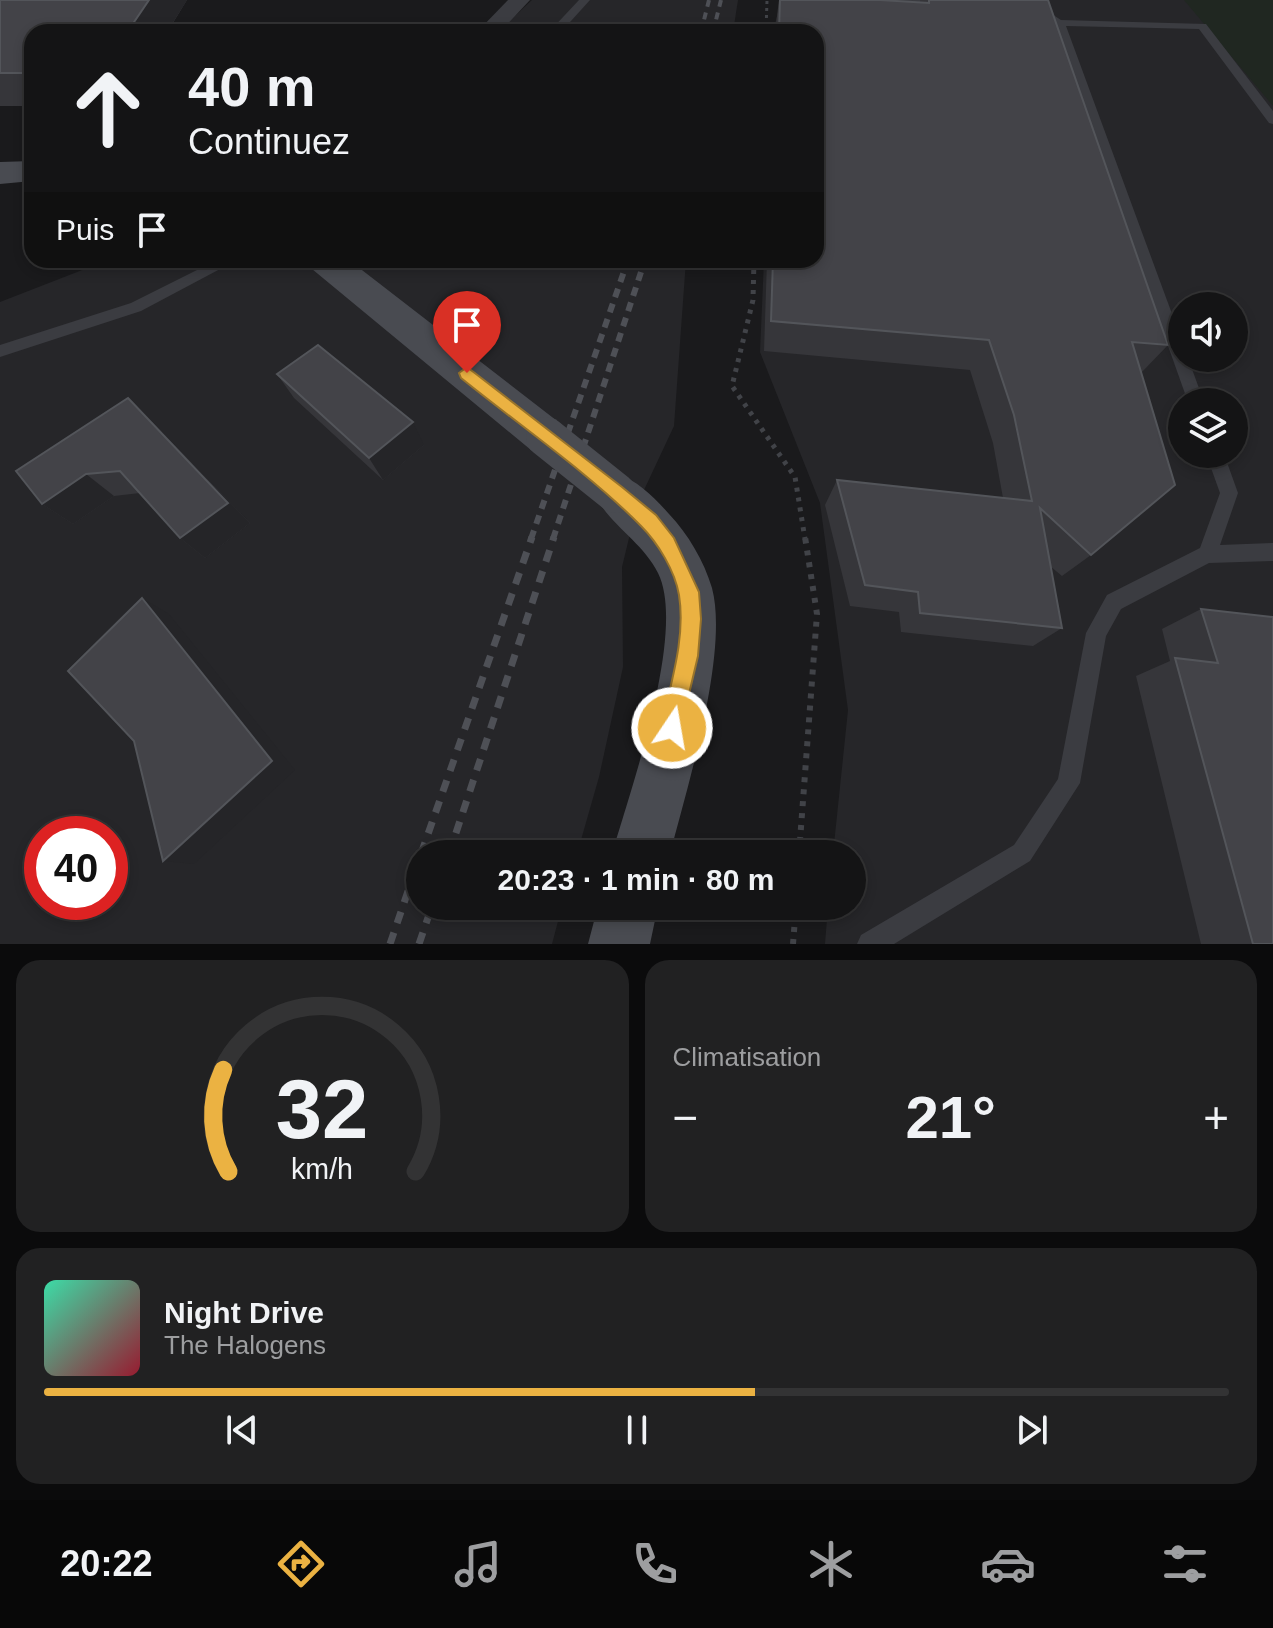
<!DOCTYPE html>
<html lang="fr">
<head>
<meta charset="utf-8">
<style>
  :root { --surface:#141415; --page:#212122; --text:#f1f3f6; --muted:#9d9ea0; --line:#333334; --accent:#ebb242 }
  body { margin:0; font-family:Helvetica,sans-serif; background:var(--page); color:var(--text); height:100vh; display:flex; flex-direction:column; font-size:30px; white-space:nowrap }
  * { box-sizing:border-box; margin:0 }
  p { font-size:26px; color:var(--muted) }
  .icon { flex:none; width:44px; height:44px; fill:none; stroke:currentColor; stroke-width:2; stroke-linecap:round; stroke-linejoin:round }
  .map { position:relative; height:944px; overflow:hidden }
  .side { display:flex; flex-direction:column; gap:16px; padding:16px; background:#0b0b0c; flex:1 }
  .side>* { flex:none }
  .hud { position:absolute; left:24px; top:24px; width:800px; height:244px; border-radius:24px; box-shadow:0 4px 12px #0003,0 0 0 2px var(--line); background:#141415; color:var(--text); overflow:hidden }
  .buttons { position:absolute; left:1168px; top:292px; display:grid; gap:16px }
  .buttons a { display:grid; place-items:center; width:80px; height:80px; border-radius:50%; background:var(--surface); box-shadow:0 4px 12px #0003,0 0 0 2px var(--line); font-size:40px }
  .speed { position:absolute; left:24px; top:816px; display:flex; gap:16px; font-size:40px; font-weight:700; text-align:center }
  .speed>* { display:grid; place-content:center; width:104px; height:104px; border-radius:50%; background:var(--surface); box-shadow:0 4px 12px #0003,0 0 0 2px var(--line); line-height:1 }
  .speed .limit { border:12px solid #d22; background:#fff; color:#111 }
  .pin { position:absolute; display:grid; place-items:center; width:68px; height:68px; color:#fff; margin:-82px -34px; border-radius:50% 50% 50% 0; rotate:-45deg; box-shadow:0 0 8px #0007 }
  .pin .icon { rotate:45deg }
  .me { position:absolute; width:88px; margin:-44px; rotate:12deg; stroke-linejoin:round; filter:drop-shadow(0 0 6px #0008) }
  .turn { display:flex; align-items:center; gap:28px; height:168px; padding:0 32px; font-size:36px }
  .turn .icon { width:104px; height:104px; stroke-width:2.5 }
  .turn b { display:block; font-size:56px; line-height:68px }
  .then { display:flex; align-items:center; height:76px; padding:0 32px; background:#0003; gap:16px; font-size:30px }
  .big { font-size:60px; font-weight:800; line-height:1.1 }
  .side .card { flex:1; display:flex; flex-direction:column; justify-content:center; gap:12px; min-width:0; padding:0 28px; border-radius:24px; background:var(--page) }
  .side .dial { align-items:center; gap:0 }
  .dial svg { height:208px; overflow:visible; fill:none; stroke:var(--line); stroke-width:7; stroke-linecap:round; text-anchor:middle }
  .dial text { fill:var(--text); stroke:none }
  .song { display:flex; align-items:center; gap:24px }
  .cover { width:96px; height:96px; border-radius:12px; background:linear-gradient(135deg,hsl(160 70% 55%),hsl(350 70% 35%)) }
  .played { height:8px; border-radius:4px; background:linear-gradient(90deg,var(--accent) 60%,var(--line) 60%) }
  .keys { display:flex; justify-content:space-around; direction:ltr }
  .heat { display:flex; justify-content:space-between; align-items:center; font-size:44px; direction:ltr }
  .side .tiles { flex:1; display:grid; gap:16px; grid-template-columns:1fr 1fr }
  .card:last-child { grid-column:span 2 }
  .trip { position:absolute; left:406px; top:840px; width:460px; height:80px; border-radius:40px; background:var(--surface); box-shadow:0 4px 12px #0003,0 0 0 2px var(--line); font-weight:800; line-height:80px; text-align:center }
  .tab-bar { display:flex; height:128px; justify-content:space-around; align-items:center; background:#080808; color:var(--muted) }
  .tab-bar .icon { width:56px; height:56px }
  .tab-bar .current { color:var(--accent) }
  .tab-bar b { font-size:36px; color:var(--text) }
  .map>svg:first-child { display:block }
  .built { fill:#262629; fill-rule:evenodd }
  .green { fill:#202721 }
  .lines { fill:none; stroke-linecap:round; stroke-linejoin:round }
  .path-far2 { stroke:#414348; stroke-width:3; stroke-dasharray:3 4; stroke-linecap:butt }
  .path-far1 { stroke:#414348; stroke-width:5; stroke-dasharray:4 6; stroke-linecap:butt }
  .path { stroke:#414348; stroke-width:6; stroke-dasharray:5 7; stroke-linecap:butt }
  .lane { fill:#3b3c41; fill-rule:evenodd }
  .street { fill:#3b3c41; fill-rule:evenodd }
  .secondary { fill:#494b51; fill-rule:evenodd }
  .rail-far2 { stroke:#4e5056; stroke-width:4; stroke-dasharray:7 6; stroke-linecap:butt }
  .rail-far1 { stroke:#4e5056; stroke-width:6; stroke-dasharray:9 7; stroke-linecap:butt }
  .rail { stroke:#4e5056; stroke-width:7; stroke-dasharray:12 10; stroke-linecap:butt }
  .secondary-bridge { stroke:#494b51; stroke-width:40 }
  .wall { fill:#36363a }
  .shaded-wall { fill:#252528 }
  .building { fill:#434348; stroke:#53555a; stroke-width:2 }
  .route { fill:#ebb242; stroke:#99742b; stroke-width:2 }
</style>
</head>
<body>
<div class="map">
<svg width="1273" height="944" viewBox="0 0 1273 944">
  <rect width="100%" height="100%" fill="#1a1a1c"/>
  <path class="built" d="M 532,0 L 738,0 L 733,32 L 498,32 Z
    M 781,0 L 1203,0 L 1273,87 L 1273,944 L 825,944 L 828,906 L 852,906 L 852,854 L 833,854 L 848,710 L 820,503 L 760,352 L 764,260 L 816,260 L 816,32 L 773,32 ZM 1182,306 L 1234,306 L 1234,358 L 1182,358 ZM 1182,402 L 1234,402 L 1234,454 L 1182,454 Z
    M 108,260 L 686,260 L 674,426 L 637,505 L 622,567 L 623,667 L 599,777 L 577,854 L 420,854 L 420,906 L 562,906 L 552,944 L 0,944 L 0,302 ZM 42,834 L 110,834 L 110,902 L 42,902 Z"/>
  <path class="green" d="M 1184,0 L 1273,0 L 1273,106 Z"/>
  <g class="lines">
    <path class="path-far2" d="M 766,32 L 767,0"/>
    <path class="path-far1" d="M 754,260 L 753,300 L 732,386 L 795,477 L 805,539"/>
    <path class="path" d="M 799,854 L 817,614 L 805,537
      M 793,944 L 796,906"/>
    <path class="lane" d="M 579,0 L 590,0 L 561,32 L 549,32 Z
      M 882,0 L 944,0 L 948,3 L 943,6 L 887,3 Z
      M 1033,7 L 1041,7 L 1061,20 L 1206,24 L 1273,111 L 1273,124 L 1269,123 L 1199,29 L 1066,26 L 1182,341 L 1182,358 L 1188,358 L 1204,402 L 1188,402 L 1054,25 L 1033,11 Z
      M 217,260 L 237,260 L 141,311 L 0,357 L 0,345 L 131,303 Z
      M 1206,454 L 1224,454 L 1238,493 L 1220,545 L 1273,543 L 1273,561 L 1209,563 L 1121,609 L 1106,636 L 1080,783 L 1030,861 L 894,944 L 857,944 L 861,935 L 1014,845 L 1058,779 L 1086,633 L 1107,595 L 1200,548 L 1220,493 Z"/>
    <path class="street" d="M 508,0 L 530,0 L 500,32 L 477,32 Z"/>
    <path class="secondary" d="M 32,161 L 32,181 L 0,184 L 0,162 Z
      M 307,260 L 349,260 L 561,424 L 567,437 L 561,450 L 546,455 L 531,450 L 312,269 Z
      M 616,473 C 638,481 654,497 669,514 C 688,534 704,561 712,588 C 729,652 687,788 670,854 L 612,854 C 630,791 687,631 658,573 C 643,542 608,524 594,493 L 600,479 Z
      M 598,906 L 658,906 L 650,944 L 588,944 Z"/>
    <path class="rail-far2" d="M 701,32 L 709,0
      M 713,32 L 721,0"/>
    <path class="rail-far1" d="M 531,539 L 628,260
      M 553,539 L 645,260"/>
    <path class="rail" d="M 421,854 L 532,537
      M 449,854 L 554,537
      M 390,944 L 420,856
      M 419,944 L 432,906"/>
    <path class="secondary-bridge" d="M 546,437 L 616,493"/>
  </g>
  <path class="wall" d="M 0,0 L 187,0 L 168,31 L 241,31 L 242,32 L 32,32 L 32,106 L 0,106 Z
    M 779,0 L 880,0 L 920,2 L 920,0 L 1048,0 L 1168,345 L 1141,373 L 1091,555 L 1062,576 L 1050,566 L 1062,628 L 1033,646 L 901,632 L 899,612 L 850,606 L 825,505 L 837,480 L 1003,498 L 993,443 L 970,370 L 764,351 L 767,260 L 816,260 L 816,32 L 775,32 Z
    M 277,374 L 424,445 L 383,480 L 294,398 Z
    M 152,422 L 250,523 L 205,558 L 180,538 L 140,493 L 114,496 L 73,524 L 42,504 Z
    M 1201,609 L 1273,617 L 1273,944 L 1201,944 L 1136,676 L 1170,661 L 1162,629 Z"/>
  <path class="shaded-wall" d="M 149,0 L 187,0 L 167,32 L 128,31 Z
    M 128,398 L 250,523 L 205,558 L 180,538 Z
    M 413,422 L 424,445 L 383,480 L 369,458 Z
    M 86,474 L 114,496 L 73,524 L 42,504 Z
    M 142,598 L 169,614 L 295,770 L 194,864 L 163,861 Z"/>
  <path class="building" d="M 0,0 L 149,0 L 128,31 L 241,31 L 241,32 L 32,32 L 32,73 L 0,73 Z
    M 780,0 L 880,0 L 929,3 L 929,0 L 1048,0 L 1168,345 L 1132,342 L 1175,485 L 1091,555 L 1040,508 L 1062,628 L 920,613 L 918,592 L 865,585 L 837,480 L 1032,501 L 1014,415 L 989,340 L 771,321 L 773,260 L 816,260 L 816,32 L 779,32 Z
    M 318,345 L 413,422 L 369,458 L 277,374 Z
    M 128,398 L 228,503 L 180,538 L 120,471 L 86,474 L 42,504 L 16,471 Z
    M 142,598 L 272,761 L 163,861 L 134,741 L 68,671 Z
    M 1201,609 L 1273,617 L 1273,944 L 1253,944 L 1175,658 L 1218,663 Z"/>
  <path class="route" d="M 467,367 L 622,487 L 656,515 L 674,538 L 699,592 L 701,619 L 698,656 L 679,736 L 672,739 L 664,736 L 661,728 C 670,685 686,639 679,595 C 675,571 658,543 641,526 C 590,474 519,425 461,378 L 459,373 Z"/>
</svg>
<div class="buttons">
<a><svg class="icon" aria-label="sound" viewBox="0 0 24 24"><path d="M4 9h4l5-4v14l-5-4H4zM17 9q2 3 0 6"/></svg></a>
<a><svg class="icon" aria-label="layers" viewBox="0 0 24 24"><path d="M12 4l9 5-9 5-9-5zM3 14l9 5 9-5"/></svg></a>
</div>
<div class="speed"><div class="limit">40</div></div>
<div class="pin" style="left:467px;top:373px;background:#d93025"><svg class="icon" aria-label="arrive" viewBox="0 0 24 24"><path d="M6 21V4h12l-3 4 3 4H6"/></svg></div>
<svg class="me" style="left:672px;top:728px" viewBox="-20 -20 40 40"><circle r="17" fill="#ebb242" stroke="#fff" stroke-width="3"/><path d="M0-11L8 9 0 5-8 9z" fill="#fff"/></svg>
<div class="trip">20:23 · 1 min · 80 m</div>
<div class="hud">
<div class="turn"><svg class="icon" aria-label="ahead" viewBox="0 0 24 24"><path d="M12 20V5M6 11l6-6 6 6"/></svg><div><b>40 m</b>Continuez</div></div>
<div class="then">Puis<svg class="icon" aria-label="arrive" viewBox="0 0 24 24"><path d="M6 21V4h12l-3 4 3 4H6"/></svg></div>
</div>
</div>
<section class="side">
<div class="tiles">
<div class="card dial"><svg viewBox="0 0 100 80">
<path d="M14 69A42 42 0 1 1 86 69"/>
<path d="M14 69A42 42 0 0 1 12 30" stroke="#ebb242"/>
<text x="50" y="56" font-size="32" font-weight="700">32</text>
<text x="50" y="72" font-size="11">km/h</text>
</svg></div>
<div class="card"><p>Climatisation</p>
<div class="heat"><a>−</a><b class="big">21°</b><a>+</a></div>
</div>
<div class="card">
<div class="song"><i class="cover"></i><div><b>Night Drive</b><p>The Halogens</p></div></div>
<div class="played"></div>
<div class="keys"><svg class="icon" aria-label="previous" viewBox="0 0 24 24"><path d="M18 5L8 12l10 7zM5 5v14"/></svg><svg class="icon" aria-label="pause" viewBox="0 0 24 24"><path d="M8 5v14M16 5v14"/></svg><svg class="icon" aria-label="next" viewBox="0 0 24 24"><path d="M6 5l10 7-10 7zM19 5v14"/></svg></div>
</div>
</div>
</section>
<nav class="tab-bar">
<b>20:22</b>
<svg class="icon current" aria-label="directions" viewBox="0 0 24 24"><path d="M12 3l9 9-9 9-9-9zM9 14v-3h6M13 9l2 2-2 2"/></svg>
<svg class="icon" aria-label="music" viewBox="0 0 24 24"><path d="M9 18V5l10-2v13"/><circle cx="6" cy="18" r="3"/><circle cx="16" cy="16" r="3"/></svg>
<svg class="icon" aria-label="phone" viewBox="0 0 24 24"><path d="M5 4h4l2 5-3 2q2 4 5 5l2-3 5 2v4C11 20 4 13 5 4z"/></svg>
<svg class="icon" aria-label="climate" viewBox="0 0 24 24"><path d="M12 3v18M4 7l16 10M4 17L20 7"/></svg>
<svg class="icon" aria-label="car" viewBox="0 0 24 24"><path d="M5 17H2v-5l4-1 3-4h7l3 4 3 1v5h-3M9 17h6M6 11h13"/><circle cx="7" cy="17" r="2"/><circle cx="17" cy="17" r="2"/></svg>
<svg class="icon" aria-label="filters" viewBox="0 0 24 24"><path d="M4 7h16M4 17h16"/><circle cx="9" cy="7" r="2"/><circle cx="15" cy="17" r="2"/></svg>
</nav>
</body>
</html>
